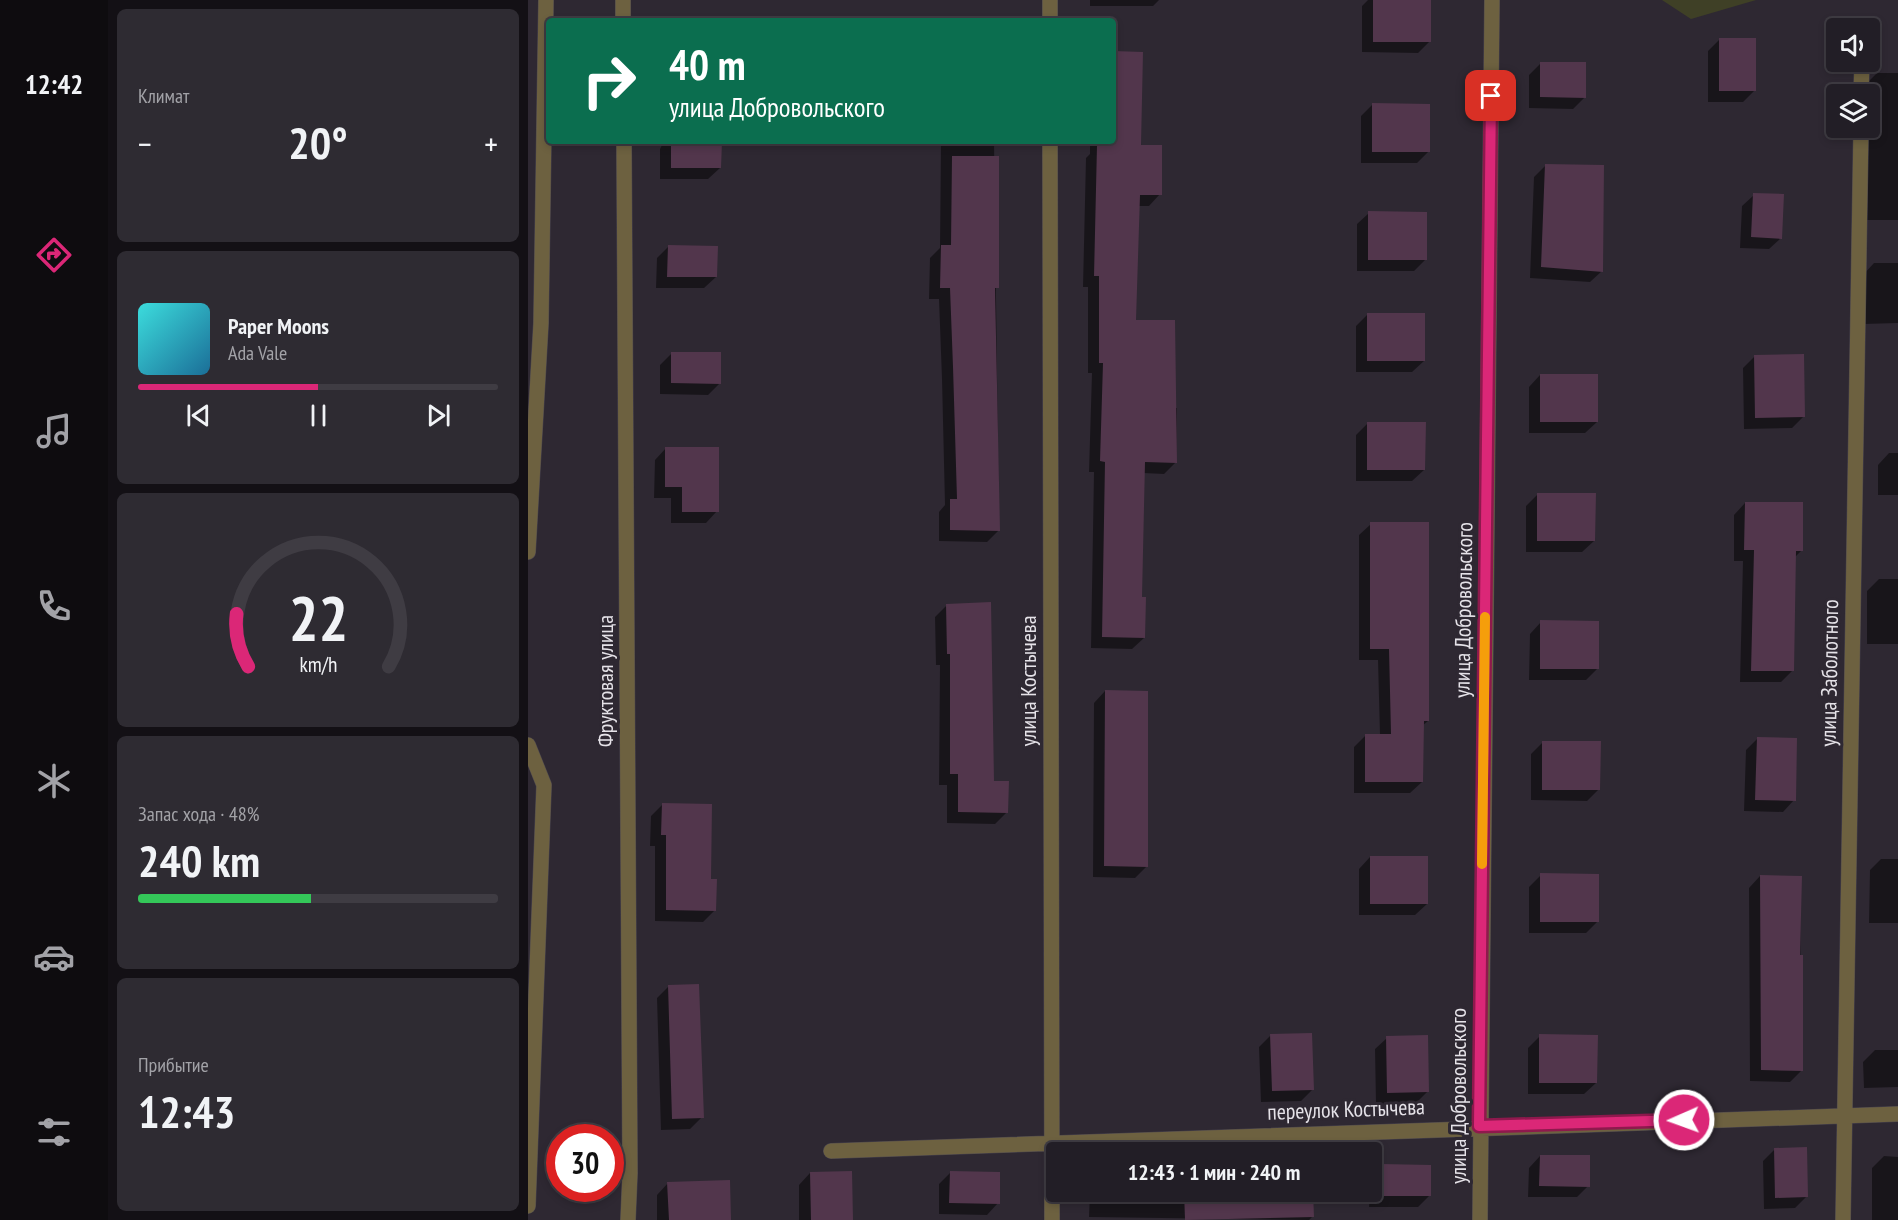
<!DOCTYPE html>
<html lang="ru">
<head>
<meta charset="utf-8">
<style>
  :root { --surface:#221e26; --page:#2e2b32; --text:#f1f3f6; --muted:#a2a2a7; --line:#3f3c43; --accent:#db2777 }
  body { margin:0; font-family:"PT Sans Narrow",sans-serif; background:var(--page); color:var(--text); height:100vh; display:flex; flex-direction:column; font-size:22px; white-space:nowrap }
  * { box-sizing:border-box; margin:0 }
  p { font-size:20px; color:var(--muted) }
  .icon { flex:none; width:33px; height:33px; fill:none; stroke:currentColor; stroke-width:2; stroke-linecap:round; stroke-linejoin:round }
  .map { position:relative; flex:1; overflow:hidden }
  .details { display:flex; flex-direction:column; gap:9px; padding:9px; background:#131015; width:420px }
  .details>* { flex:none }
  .banner { position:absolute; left:18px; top:18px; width:570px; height:126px; border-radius:6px; box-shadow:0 3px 9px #0003,0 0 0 2px var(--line); background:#0b6e4f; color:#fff; overflow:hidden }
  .buttons { position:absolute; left:1298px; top:18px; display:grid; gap:12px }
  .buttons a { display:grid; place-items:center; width:54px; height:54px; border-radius:6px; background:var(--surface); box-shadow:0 3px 9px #0003,0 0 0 2px var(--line); font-size:30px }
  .speed { position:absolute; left:18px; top:1124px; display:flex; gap:12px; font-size:30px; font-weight:700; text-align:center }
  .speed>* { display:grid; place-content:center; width:78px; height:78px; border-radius:50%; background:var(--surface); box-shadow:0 3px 9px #0003,0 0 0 2px var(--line); line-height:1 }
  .speed .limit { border:9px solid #d22; background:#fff; color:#111 }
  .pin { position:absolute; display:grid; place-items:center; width:51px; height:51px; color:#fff; margin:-26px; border-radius:12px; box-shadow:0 3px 9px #0006 }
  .me { position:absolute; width:66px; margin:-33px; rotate:268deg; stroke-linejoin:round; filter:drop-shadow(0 0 4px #0008) }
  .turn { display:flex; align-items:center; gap:21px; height:126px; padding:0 24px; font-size:27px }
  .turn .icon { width:78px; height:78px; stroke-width:2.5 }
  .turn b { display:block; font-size:42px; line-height:51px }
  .big { font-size:45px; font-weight:800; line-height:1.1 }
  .details .card { flex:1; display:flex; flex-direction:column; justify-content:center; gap:9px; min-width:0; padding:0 21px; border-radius:9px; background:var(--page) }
  .details .dial { align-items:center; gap:0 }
  .dial svg { height:156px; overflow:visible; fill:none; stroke:var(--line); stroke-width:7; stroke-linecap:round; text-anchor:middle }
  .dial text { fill:var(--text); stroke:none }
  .song { display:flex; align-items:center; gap:18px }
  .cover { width:72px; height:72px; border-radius:9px; background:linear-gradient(135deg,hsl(180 70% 55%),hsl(200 70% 35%)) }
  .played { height:6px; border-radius:3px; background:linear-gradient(90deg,var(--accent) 50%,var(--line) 50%) }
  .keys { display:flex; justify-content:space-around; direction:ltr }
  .heat { display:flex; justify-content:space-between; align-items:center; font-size:33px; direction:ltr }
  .charge { height:9px; border-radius:4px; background:linear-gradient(90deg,#34c759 48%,var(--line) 0) }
  .trip { position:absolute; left:518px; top:1142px; width:336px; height:60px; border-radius:6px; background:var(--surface); box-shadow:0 3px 9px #0003,0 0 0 2px var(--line); font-weight:800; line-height:60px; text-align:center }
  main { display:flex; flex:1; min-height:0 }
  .dock { display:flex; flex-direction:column; width:108px; justify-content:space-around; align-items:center; background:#0e0c0f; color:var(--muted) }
  .dock .icon { width:42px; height:42px }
  .dock .selected { color:var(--accent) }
  .dock b { font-size:27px; color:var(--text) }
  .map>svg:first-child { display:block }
  .green { fill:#3f4026 }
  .shadow { fill:#0007 }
  .building { fill:#52364c }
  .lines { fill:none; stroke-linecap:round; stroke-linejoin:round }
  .lane-casing { stroke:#4b464f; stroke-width:16 }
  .street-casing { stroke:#4b464f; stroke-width:16 }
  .lane { stroke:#6d6140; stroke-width:15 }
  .street { stroke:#6d6140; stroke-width:15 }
  .route-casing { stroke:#8e194d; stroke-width:15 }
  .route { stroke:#db2777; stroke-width:10 }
  .slow { stroke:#f59e0b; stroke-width:10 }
  .labels { text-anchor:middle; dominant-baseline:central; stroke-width:6; stroke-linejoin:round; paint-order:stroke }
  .street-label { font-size:22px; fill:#e5e2e8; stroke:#2e2832 }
</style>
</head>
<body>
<main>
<nav class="dock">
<b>12:42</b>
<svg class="icon selected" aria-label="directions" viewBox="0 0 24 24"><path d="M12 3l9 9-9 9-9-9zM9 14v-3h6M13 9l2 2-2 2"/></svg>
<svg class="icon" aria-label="music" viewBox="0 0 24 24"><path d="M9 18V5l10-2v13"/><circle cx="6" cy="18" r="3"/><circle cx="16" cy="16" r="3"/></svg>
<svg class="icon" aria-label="phone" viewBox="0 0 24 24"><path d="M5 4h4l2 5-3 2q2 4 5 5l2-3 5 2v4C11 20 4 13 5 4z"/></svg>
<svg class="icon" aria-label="climate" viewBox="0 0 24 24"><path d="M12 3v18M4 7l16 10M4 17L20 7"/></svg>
<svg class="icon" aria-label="car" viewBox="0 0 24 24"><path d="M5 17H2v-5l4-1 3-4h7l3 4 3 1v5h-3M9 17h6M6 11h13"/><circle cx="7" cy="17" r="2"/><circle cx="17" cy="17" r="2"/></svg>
<svg class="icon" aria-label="filters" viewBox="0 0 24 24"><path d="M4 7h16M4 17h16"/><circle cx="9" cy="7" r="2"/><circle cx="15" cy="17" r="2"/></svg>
</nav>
<section class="details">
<div class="card"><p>Климат</p>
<div class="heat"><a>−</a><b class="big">20°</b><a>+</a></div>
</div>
<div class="card">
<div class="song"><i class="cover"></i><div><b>Paper Moons</b><p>Ada Vale</p></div></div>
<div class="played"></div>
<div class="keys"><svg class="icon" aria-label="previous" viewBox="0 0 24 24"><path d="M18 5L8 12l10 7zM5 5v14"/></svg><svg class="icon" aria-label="pause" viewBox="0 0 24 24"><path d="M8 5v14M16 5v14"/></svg><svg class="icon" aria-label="next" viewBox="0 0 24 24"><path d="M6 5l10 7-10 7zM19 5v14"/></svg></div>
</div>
<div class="card dial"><svg viewBox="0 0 100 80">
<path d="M14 69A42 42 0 1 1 86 69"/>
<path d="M14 69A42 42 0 0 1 8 42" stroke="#db2777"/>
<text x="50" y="56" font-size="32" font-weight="700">22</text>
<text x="50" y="72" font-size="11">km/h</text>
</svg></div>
<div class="card"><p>Запас хода · 48%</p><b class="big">240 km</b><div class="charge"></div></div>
<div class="card"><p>Прибытие</p><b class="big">12:43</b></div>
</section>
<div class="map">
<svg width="1370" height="1220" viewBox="0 0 1370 1220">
  <rect width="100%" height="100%" fill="#2e2832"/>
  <path class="green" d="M 1134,0 L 1228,0 L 1163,19 Z"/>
  <path class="shadow" d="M 562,0 L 631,0 L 625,6 L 562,6 Z
    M 840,0 L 902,0 L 902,41 L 890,53 L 834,52 L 834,6 Z
    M 1191,40 L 1226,91 L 1215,102 L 1180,102 L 1180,51 Z
    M 585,53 L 612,147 L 632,194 L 621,206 L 610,206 L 607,321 L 646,408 L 649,408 L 648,462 L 636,474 L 615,473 L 613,598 L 616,638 L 604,649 L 563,648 L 566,472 L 561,472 L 564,373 L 560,373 L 560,287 L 555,287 L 558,158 L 562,154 L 562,141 L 585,141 Z
    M 1012,64 L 1057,97 L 1045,109 L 1001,108 L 1001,75 Z
    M 1349,73 L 1370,73 L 1370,220 L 1338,220 L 1337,128 L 1341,128 L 1341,94 L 1337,94 L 1337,85 Z
    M 844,105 L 901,151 L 889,163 L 833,163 L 833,116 Z
    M 136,141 L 192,141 L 192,168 L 180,179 L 132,179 L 132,149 Z
    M 413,141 L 466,141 L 471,530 L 459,542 L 411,541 L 411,512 L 417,505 L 414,379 L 411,299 L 401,299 L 402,258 L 412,248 Z
    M 1018,165 L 1074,271 L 1062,282 L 1002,278 L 1006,177 Z
    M 1226,195 L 1253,238 L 1241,249 L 1212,248 L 1214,206 Z
    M 841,213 L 897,260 L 886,271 L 829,271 L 829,224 Z
    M 140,247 L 188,277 L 176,288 L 128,288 L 129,258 Z
    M 1346,263 L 1370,263 L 1370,323 L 1336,324 L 1335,275 Z
    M 839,315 L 896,361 L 884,372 L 828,372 L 828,326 Z
    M 144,353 L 192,383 L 180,395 L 132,394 L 132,365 Z
    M 1227,356 L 1276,416 L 1264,428 L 1216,429 L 1215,368 Z
    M 1012,375 L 1069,422 L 1057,433 L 1001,433 L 1001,387 Z
    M 840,423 L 896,470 L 884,481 L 828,481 L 828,435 Z
    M 138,448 L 189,511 L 178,523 L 143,523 L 143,498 L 126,498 L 127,460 Z
    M 1361,453 L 1370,453 L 1370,495 L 1350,495 L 1350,465 Z
    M 1010,494 L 1066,541 L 1054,552 L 998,552 L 998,506 Z
    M 1217,503 L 1274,550 L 1267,557 L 1264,671 L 1253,682 L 1212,682 L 1215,561 L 1206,561 L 1206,515 Z
    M 843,524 L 900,721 L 894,726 L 894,782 L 882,793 L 826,793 L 826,747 L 838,735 L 852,735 L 850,660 L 831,660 L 831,535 Z
    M 1351,579 L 1370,579 L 1370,644 L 1339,644 L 1339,591 Z
    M 419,605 L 464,782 L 479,812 L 467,824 L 419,823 L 419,785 L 411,785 L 412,665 L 408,665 L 407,617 Z
    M 1013,622 L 1069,669 L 1058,680 L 1001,680 L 1002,634 Z
    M 577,691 L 619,866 L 607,878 L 565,877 L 566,703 Z
    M 1229,739 L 1266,800 L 1255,812 L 1216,811 L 1218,750 Z
    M 1015,742 L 1071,789 L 1059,801 L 1003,800 L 1003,754 Z
    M 134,805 L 182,881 L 187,910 L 175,922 L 127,921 L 127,846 L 122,846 L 123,816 Z
    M 842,857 L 899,904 L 887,915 L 831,915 L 831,869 Z
    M 1353,859 L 1370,859 L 1370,923 L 1341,923 L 1342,870 Z
    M 1013,875 L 1069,922 L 1058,933 L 1001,933 L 1001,887 Z
    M 1232,876 L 1272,877 L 1273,1071 L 1262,1082 L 1222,1081 L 1221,888 Z
    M 140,987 L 174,1117 L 162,1129 L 133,1130 L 129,998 Z
    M 743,1035 L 784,1090 L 773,1101 L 733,1102 L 731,1047 Z
    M 1012,1036 L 1068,1083 L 1056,1094 L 1000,1094 L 1000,1048 Z
    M 859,1038 L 900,1091 L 888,1103 L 848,1104 L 847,1049 Z
    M 1347,1050 L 1370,1050 L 1370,1087 L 1336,1088 L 1335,1062 Z
    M 1247,1149 L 1278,1197 L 1267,1208 L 1236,1209 L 1235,1161 Z
    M 1012,1156 L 1060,1186 L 1049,1197 L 1000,1197 L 1001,1168 Z
    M 1356,1156 L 1370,1157 L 1370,1220 L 1344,1220 L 1344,1168 Z
    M 853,1166 L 901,1196 L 890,1207 L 841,1207 L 843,1176 Z
    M 282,1173 L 323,1220 L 271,1220 L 271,1185 Z
    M 422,1173 L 470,1203 L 459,1215 L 411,1214 L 411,1184 Z
    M 140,1183 L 202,1220 L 129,1220 L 129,1195 Z
    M 562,1191 L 784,1191 L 784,1217 L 781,1220 L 561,1217 Z"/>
  <path class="building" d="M 845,0 L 903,0 L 903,42 L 845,42 Z
    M 1191,38 L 1228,38 L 1228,91 L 1191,91 Z
    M 585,51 L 615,52 L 613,145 L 634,145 L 634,195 L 612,195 L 608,320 L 647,320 L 649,463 L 617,462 L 614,597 L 618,597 L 617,638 L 574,637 L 577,462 L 572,461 L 575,363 L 571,363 L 571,276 L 566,276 L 569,145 L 585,145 Z
    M 1012,62 L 1058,62 L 1058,98 L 1012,97 Z
    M 844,103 L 902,104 L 902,152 L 844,152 Z
    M 143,141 L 194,141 L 193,168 L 143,168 Z
    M 424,156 L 471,156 L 471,288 L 467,288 L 472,531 L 422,530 L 422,499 L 429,499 L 425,367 L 422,288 L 412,288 L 413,245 L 423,245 Z
    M 1017,164 L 1076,165 L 1075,272 L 1013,267 Z
    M 1225,193 L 1256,194 L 1254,239 L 1223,237 Z
    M 840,211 L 899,212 L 899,260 L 840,260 Z
    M 140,245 L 190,246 L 189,277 L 139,277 Z
    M 839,313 L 897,313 L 897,361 L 839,361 Z
    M 143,352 L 193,352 L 193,384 L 143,383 Z
    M 1276,354 L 1277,417 L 1227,418 L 1226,355 Z
    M 1012,374 L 1070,374 L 1070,422 L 1012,422 Z
    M 839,422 L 898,422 L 897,470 L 839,470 Z
    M 137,447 L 191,447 L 191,512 L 154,512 L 154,487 L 137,487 Z
    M 1009,493 L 1068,493 L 1067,541 L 1009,541 Z
    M 1217,502 L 1275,502 L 1275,551 L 1268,551 L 1266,671 L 1223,671 L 1226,550 L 1216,550 Z
    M 842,522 L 901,522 L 901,721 L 896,721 L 895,782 L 837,782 L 837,734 L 863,734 L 861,649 L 842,649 Z
    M 463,602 L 466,781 L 481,781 L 480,813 L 430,812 L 430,774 L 422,774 L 422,654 L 419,654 L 418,604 Z
    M 1012,620 L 1071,621 L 1071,669 L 1012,669 Z
    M 577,690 L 620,691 L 620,867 L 576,866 Z
    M 1229,737 L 1269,738 L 1268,801 L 1227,800 Z
    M 1014,741 L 1073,741 L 1072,790 L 1014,790 Z
    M 134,803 L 184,804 L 183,879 L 189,879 L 188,911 L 138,910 L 138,835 L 133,835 Z
    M 842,856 L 900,856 L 900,904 L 842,904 Z
    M 1012,873 L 1071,874 L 1071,922 L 1012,922 Z
    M 1232,875 L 1274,876 L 1272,955 L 1275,955 L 1275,1071 L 1233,1070 Z
    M 171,984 L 176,1118 L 144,1119 L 140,985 Z
    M 784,1033 L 786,1090 L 744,1091 L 742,1034 Z
    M 1011,1034 L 1070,1035 L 1069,1083 L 1011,1083 Z
    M 900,1035 L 901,1092 L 859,1093 L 858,1036 Z
    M 1279,1147 L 1280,1197 L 1247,1198 L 1246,1148 Z
    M 1012,1155 L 1062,1155 L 1062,1187 L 1011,1186 Z
    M 853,1164 L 903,1165 L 903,1196 L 852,1196 Z
    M 324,1171 L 325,1220 L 283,1220 L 282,1172 Z
    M 422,1171 L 472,1172 L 472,1204 L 421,1203 Z
    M 202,1180 L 203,1220 L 141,1220 L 139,1182 Z
    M 656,1191 L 785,1191 L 786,1217 L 657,1220 Z"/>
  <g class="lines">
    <defs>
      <path id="lane" d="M 0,552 L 13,323 L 18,0
        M 0,745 L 16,785 L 0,1206"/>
      <path id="street" d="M 95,0 L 95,21
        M 522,0 L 522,21
        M 1333,94 L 1334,62
        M 96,141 L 102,1173 L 100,1220
        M 522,141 L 524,1220
        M 303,1151 L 1370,1114
        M 952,1220 L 964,0
        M 1315,1220 L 1333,128"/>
    </defs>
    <use href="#lane" class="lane-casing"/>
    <use href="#street" class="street-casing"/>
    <use href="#lane" class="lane"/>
    <use href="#street" class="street"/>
  </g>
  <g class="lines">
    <defs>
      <path id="route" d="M 963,96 L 951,1126 L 1156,1120"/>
    </defs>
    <use href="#route" class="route-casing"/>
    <use href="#route" class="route"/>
    <path class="slow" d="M 954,864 L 957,617"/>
  </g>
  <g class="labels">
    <g class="street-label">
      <text transform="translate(935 610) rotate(-89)">улица Добровольского</text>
      <text transform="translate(1301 673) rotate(-89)">улица Заболотного</text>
      <text transform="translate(77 681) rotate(-90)">Фруктовая улица</text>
      <text transform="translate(500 681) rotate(-90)">улица Костычева</text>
      <text transform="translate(930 1096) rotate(-90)">улица Добровольского</text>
      <text transform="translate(818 1109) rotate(-2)">переулок Костычева</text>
    </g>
  </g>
</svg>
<div class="buttons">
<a><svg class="icon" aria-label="sound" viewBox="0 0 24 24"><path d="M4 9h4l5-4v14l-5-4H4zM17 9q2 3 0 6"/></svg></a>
<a><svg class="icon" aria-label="layers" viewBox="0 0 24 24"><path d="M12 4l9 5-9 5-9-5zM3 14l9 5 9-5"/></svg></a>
</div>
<div class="speed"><div class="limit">30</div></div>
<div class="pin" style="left:963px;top:96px;background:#d93025"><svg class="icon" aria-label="arrive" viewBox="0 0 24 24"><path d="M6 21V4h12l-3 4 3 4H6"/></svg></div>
<svg class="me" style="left:1156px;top:1120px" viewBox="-20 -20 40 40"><circle r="17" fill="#db2777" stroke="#fff" stroke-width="3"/><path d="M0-11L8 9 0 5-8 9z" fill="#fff"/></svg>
<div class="trip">12:43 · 1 мин · 240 m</div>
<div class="banner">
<div class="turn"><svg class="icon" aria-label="right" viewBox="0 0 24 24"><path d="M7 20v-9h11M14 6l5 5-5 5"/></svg><div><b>40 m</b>улица Добровольского</div></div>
</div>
</div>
</main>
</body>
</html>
